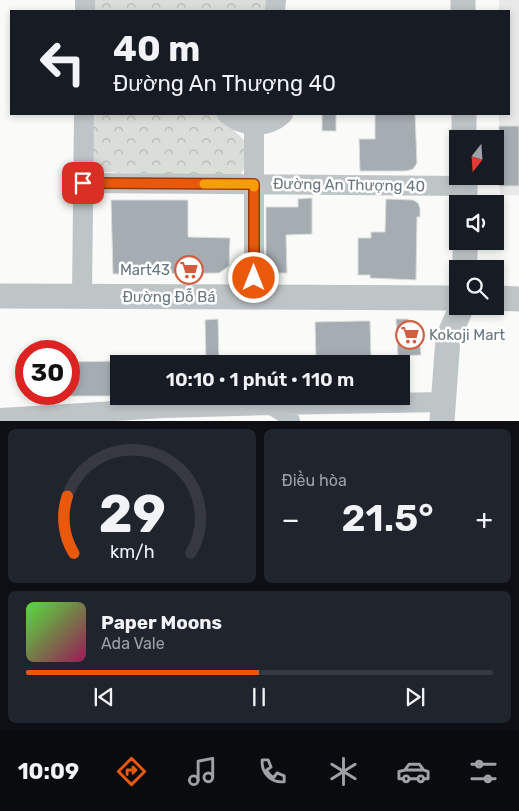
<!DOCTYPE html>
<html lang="vi">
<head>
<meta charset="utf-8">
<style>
  :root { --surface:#171b24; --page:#20242c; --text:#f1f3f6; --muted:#9ea1a6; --line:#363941; --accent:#ea580c }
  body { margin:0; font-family:Rubik,sans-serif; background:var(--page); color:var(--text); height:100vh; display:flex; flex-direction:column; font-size:19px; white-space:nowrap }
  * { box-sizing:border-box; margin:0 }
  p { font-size:16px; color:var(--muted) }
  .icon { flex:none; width:28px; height:28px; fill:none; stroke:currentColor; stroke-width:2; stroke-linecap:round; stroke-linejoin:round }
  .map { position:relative; height:421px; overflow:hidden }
  .drawer { display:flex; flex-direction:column; gap:8px; padding:8px; background:#0d0f14; flex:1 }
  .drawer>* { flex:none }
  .hud { position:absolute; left:10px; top:10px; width:500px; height:105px; border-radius:0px; box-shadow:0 2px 8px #0003; background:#171b24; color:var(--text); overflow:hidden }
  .needle { width:32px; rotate:197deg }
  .fabs { position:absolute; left:449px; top:130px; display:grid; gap:10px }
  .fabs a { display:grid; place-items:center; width:55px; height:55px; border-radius:0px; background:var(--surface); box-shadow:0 2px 8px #0003; font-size:25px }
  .speed { position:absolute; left:15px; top:340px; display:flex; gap:10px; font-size:25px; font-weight:700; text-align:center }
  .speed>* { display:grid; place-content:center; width:65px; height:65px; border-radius:50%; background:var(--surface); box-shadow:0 2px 8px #0003; line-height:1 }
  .speed .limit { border:8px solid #d22; background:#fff; color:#111 }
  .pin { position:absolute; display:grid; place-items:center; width:42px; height:42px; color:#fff; margin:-21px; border-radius:10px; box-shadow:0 2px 8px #0006 }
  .me { position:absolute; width:55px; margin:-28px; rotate:0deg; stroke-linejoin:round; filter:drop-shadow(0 0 4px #0008) }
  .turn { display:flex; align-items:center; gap:18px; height:105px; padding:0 20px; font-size:22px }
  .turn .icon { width:65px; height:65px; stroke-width:2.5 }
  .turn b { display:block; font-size:35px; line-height:42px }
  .big { font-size:38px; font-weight:600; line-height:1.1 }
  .drawer .card { flex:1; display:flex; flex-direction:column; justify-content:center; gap:8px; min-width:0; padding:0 18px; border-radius:8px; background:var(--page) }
  .drawer .dial { align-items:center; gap:0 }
  .dial svg { height:130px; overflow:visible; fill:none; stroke:var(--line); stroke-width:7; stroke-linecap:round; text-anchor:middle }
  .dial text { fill:var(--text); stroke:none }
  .song { display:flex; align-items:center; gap:15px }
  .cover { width:60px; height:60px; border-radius:8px; background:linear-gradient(135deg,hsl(110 70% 55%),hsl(330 70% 35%)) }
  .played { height:5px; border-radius:2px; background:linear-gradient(90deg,var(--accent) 50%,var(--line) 50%) }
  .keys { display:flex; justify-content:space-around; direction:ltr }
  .heat { display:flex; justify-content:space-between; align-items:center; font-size:28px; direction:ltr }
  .drawer .tiles { flex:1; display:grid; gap:8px; grid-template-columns:1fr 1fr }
  .card:last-child { grid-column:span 2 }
  .trip { position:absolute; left:110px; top:355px; width:300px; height:50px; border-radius:0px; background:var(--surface); box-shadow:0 2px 8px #0003; font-weight:600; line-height:50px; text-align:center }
  .dock { display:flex; height:80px; justify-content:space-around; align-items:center; background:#090b0e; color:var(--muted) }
  .dock .icon { width:35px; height:35px }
  .dock .active { color:var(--accent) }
  .dock b { font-size:22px; color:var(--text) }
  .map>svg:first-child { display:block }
  .built { fill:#e8e9e8 }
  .park { fill:url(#park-crowns) }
  .building { fill:#a5adb2; stroke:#dcdcda }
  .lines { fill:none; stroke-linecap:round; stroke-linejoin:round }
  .minor { stroke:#bfc4c7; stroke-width:20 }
  .tertiary { stroke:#bfc4c7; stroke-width:25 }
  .route-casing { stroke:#983908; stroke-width:12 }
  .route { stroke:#ea580c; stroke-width:9 }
  .slow { stroke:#f59e0b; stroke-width:9 }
  .labels { text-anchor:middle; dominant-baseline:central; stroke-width:5; stroke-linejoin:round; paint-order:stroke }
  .street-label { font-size:15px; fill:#677680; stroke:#fff }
  .poi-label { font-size:15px; fill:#677680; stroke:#fff; text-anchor:end }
</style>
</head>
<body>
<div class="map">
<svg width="519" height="421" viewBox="0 0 519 421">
  <defs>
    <pattern id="park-crowns" width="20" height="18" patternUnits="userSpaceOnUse" patternTransform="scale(1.25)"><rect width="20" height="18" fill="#daded8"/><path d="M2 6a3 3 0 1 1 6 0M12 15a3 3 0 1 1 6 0" fill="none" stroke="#b5b9b4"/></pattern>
  </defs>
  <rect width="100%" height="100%" fill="#fafaf8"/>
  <path class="built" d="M 499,0 L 519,0 L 519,195 L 500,195 L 499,114 L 509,114 L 509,11 L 499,11 Z"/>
  <path class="park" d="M 94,0 L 270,0 L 270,11 L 94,11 Z
    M 91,114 L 216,114 L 244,140 L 246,166 L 238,177 L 103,172 L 90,160 Z"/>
  <path class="building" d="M 322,114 L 336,114 L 336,131 L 322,131 Z
    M 375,114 L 415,114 L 417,163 L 413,169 L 406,171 L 360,171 L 359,139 L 375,139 Z
    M 499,126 L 519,126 L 519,186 L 499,186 Z
    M 312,198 L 312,234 L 286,235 L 287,273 L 266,273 L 266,207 L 298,207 L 298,199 Z
    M 386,199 L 413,200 L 418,203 L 420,208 L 420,217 L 417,217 L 416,280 L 370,278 L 370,275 L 358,275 L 358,238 L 371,238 L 371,232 L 385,232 Z
    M 111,200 L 188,200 L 188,237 L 230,238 L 229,266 L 219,273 L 113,274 Z
    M 218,319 L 219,364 L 206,364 L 205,320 Z
    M 396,319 L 408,319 L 419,333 L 421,355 L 398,356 Z
    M 361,321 L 370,321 L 371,359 L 316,359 L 315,322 Z
    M 119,361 L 119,396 L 69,396 L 69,362 Z"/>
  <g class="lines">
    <path class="minor" d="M 85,11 L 85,0
      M 275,11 L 276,0
      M 227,114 C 243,128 268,129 283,114
      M 254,125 L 254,297
      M 83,183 L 465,186
      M 82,296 L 84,114
      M 272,405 L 444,402
      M 0,418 L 164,408 L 272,405 L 286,414 L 290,421"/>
    <path class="tertiary" d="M 463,0 L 463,11
      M 464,114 L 464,139
      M 465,176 L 465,204
      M 465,241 L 465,269
      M 0,296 L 458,298
      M 495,298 L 519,299
      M 442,421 L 448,338 L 462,306"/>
  </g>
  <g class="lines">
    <defs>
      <path id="route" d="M 83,183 L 254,184 L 254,278"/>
    </defs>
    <use href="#route" class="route-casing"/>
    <use href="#route" class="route"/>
    <path class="slow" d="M 204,184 L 254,184 L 254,187"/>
  </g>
  <defs>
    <symbol id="supermarket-ring" viewBox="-11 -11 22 22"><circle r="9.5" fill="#fff" stroke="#d25d3f" stroke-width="1.5"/><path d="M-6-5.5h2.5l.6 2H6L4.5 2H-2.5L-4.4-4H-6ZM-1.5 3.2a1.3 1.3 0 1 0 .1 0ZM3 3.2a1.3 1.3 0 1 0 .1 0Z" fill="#d25d3f"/></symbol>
  </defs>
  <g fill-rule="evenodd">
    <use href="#supermarket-ring" x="173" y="254" width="32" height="32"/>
    <use href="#supermarket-ring" x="394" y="319" width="32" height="32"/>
  </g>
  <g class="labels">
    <g class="street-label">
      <text transform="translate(349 185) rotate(1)">Đường An Thượng 40</text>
      <text x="169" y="297">Đường Đỗ Bá</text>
    </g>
    <g class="poi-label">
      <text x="170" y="270">Mart43</text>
      <text x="429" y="335" text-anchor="start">Kokoji Mart</text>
    </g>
  </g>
</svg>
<div class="fabs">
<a><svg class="needle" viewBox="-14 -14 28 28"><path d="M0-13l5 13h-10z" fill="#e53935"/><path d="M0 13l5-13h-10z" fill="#9ea1a6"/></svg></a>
<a><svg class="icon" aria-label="sound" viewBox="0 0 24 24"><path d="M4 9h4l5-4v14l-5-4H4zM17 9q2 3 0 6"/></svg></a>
<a><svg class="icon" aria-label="search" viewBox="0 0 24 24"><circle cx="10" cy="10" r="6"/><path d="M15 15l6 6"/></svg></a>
</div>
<div class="speed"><div class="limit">30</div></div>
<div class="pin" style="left:83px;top:183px;background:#d93025"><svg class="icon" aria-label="arrive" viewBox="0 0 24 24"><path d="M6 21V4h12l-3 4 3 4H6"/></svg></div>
<svg class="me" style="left:254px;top:278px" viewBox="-20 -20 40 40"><circle r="17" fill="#ea580c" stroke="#fff" stroke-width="3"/><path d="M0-11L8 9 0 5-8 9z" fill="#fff"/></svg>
<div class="trip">10:10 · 1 phút · 110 m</div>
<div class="hud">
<div class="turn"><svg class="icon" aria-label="left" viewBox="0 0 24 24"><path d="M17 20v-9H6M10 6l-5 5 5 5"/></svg><div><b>40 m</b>Đường An Thượng 40</div></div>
</div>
</div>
<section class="drawer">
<div class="tiles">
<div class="card dial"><svg viewBox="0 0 100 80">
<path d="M14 69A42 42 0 1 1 86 69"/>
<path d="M14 69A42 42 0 0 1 10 34" stroke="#ea580c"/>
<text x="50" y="56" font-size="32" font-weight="700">29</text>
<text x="50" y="72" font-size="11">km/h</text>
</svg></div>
<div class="card"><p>Điều hòa</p>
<div class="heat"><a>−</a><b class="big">21.5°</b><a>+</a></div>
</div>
<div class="card">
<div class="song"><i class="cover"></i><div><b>Paper Moons</b><p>Ada Vale</p></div></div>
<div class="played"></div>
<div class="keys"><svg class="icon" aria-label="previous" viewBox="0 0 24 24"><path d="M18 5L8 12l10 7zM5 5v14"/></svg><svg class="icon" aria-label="pause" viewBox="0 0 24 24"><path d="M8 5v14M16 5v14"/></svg><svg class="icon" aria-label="next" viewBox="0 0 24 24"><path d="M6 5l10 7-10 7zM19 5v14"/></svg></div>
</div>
</div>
</section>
<nav class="dock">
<b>10:09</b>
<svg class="icon active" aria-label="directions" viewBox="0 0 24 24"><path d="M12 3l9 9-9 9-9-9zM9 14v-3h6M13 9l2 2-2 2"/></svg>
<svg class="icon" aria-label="music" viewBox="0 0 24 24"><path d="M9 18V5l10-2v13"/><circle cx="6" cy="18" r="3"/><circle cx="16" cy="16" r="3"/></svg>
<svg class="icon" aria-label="phone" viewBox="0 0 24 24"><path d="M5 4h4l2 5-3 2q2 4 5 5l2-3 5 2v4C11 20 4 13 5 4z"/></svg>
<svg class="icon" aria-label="climate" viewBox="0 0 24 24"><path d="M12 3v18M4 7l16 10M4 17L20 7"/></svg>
<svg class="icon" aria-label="car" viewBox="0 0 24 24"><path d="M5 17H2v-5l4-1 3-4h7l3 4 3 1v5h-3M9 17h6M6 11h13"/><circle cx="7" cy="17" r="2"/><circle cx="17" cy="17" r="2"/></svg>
<svg class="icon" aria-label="filters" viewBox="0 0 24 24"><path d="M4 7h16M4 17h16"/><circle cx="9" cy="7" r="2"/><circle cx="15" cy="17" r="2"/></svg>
</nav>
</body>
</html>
